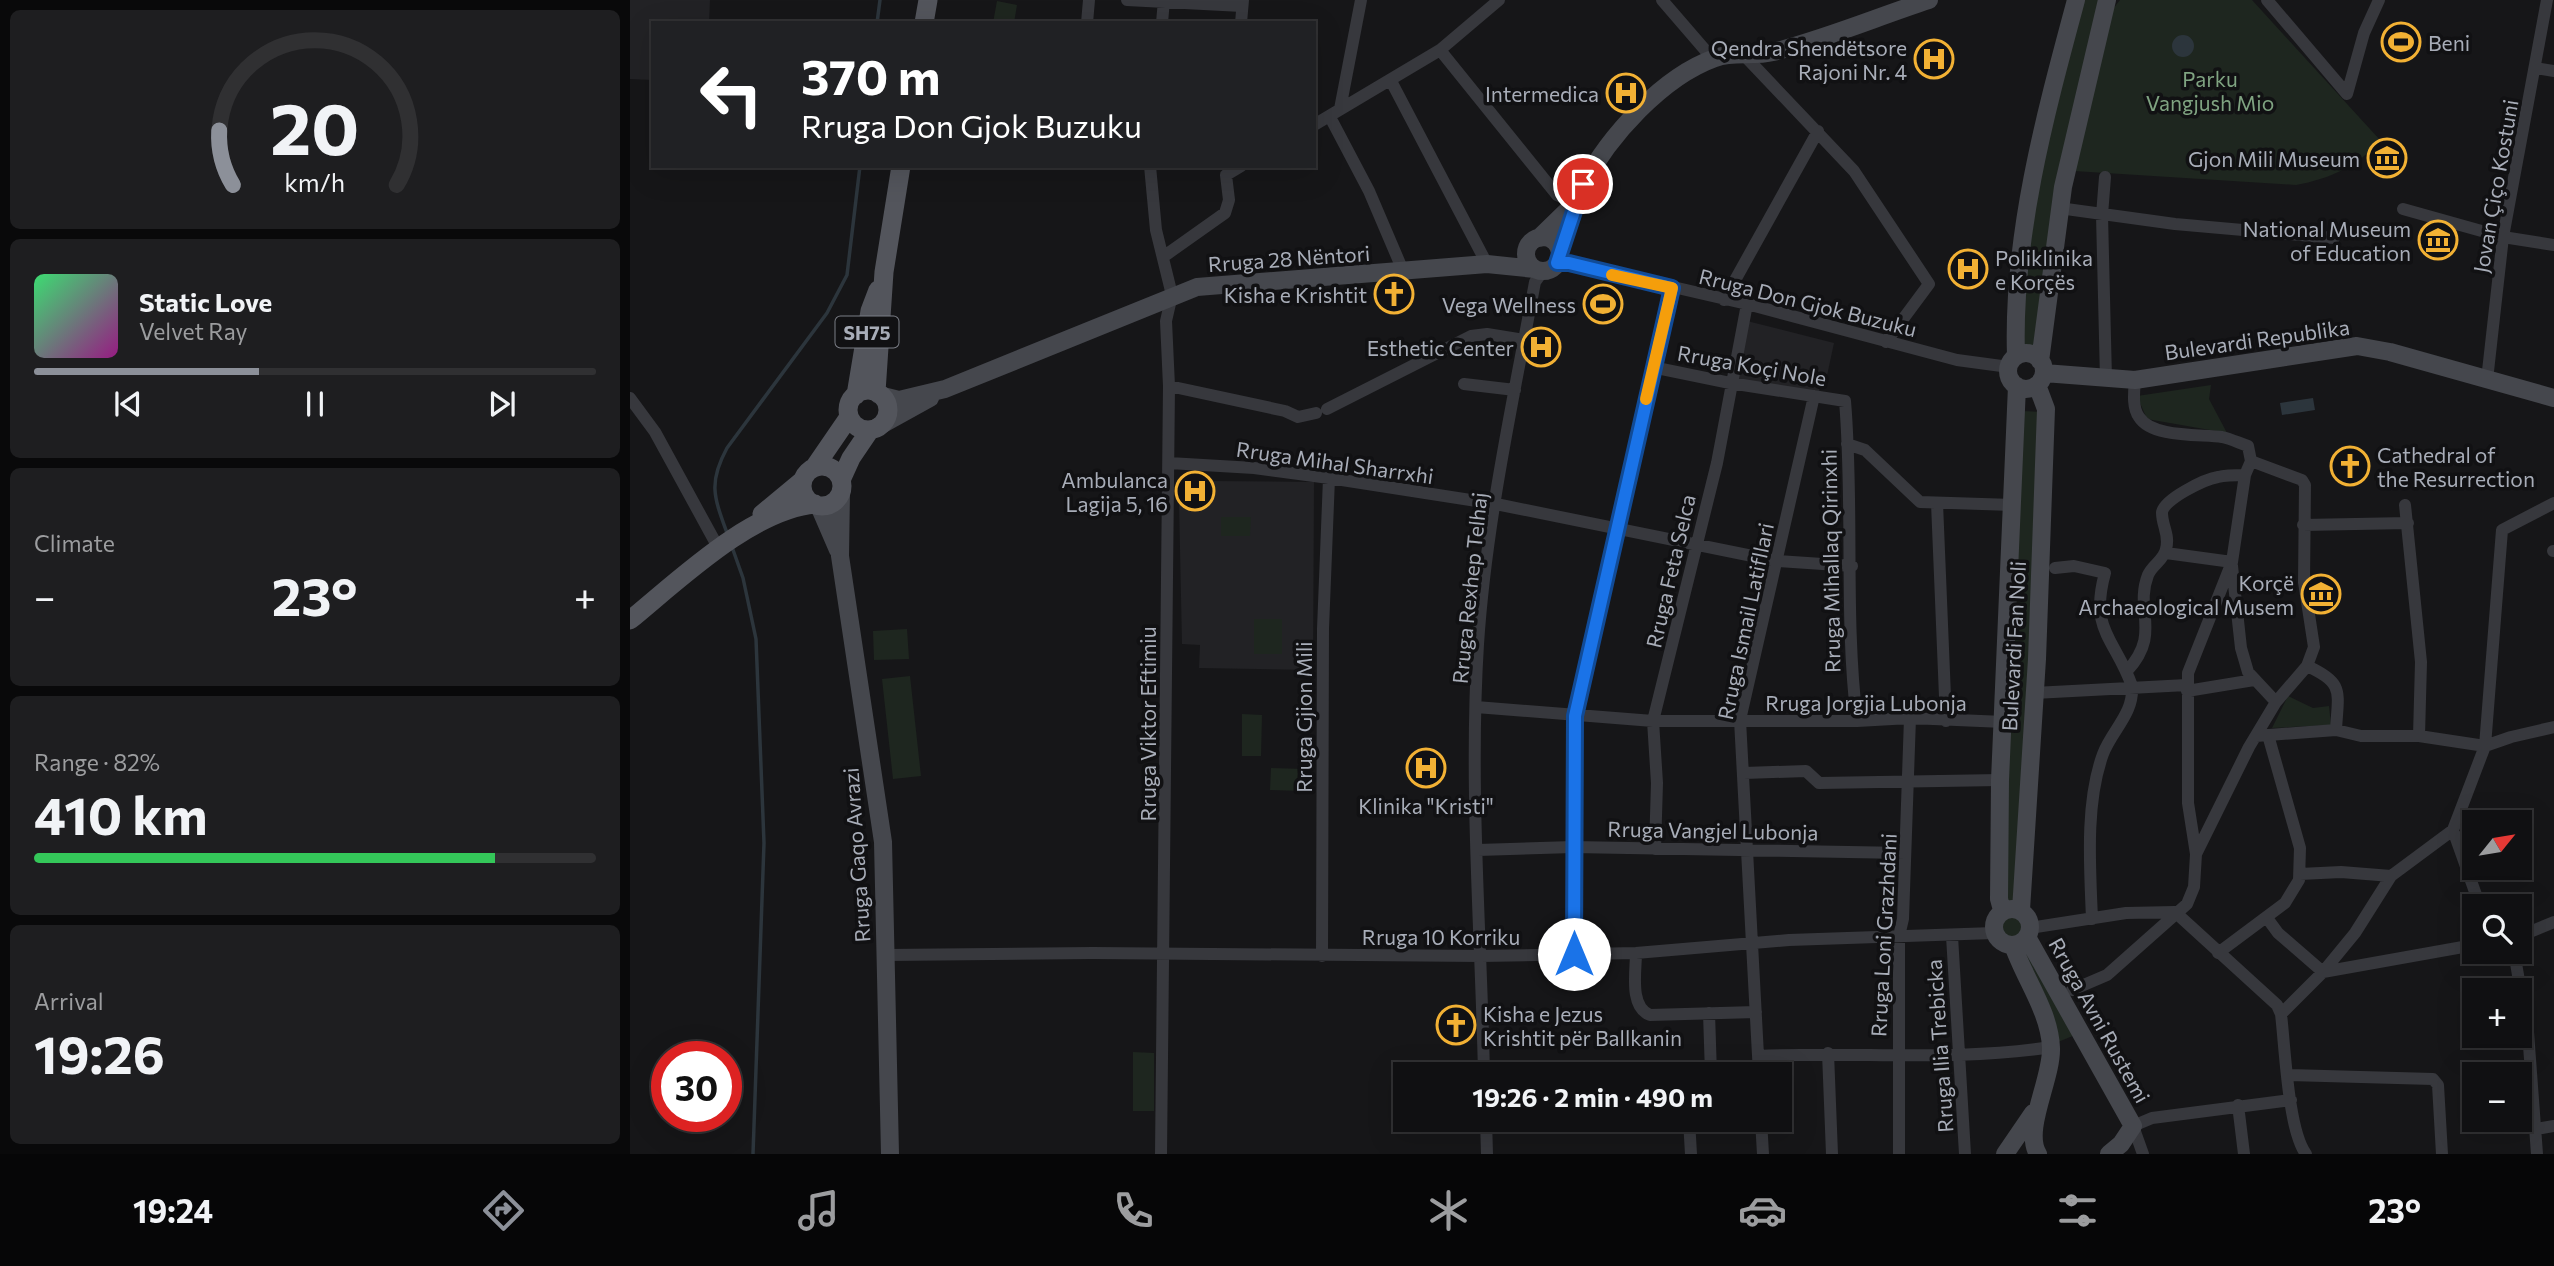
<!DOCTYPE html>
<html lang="en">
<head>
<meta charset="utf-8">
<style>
  :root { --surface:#101012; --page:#1e1e20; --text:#f1f3f6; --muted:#9c9d9f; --line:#303032; --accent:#8c9099 }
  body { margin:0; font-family:Commissioner,sans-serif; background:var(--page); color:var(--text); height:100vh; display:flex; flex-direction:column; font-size:26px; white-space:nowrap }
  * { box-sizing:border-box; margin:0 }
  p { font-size:23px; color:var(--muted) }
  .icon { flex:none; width:38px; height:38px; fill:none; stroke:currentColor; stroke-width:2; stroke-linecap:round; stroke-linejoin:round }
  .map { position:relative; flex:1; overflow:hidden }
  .details { display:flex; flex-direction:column; gap:10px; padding:10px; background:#09090a; width:630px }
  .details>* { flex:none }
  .guide { position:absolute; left:21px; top:21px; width:665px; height:147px; border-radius:0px; box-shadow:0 7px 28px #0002,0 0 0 2px var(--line); background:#202124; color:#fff; overflow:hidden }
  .needle { width:46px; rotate:60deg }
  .tools { position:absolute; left:1832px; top:810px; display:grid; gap:14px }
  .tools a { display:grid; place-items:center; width:70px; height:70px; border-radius:0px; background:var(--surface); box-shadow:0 7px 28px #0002,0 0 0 2px var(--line); font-size:35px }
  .speed { position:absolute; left:21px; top:1041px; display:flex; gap:14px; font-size:35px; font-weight:700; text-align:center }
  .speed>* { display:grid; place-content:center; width:91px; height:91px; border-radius:50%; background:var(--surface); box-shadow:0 7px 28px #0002,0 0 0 2px var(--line); line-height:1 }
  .speed .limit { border:10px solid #d22; background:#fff; color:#111 }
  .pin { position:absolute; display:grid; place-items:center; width:60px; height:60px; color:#fff; margin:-30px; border:4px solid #fff; border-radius:50%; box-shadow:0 2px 7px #0007 }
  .me { position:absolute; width:77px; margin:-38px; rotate:0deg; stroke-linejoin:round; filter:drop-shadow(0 0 5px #0008) }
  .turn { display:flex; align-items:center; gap:24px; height:147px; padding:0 35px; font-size:32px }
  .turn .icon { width:91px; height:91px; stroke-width:2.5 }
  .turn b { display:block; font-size:49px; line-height:60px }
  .big { font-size:52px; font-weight:700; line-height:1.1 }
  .details .tile { flex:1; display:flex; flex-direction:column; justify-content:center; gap:10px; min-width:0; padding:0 24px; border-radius:10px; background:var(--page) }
  .details .dial { align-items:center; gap:0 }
  .dial svg { height:182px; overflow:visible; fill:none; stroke:var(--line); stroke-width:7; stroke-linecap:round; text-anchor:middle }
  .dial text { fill:var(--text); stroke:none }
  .song { display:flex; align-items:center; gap:21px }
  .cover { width:84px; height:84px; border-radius:10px; background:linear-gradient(135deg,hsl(140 70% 55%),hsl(310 70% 35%)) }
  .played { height:7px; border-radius:4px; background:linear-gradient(90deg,var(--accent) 40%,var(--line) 40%) }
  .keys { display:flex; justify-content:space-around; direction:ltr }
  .heat { display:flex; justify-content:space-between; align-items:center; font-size:38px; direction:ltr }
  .charge { height:10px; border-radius:5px; background:linear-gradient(90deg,#34c759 82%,var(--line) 0) }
  .trip { position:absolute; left:763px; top:1062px; width:399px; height:70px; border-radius:0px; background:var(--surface); box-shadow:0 7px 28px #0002,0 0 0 2px var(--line); font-weight:700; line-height:70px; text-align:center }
  .dock { display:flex; height:112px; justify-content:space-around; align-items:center; background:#060607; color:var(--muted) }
  .dock .icon { width:49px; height:49px }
  .dock .selected { color:var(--accent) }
  .dock b { font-size:32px; color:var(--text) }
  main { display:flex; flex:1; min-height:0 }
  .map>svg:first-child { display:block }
  .built { fill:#222225 }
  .green { fill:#1e261f }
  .water { fill:#2c353c }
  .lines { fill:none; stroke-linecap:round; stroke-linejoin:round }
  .stream { stroke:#2c353c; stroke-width:3.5 }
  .street { stroke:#37383d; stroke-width:12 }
  .secondary { stroke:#45474d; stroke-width:18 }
  .primary { stroke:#53555c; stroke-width:19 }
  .route-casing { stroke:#114b97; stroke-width:18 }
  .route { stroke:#1a73e8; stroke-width:12 }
  .slow { stroke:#f59e0b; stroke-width:12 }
  .labels { text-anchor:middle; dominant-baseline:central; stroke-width:7; stroke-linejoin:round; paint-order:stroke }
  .shield { fill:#111113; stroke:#7b7e86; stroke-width:2 }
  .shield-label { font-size:19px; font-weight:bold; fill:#a8adb8 }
  .poi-label { font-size:21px; fill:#a8adb8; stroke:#111113; text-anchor:end }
  .park-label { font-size:21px; fill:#7fa381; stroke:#111113 }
  .street-label { font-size:21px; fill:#a8adb8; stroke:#111113 }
</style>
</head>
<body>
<main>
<section class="details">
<div class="tile dial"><svg viewBox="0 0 100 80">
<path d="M14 69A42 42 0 1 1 86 69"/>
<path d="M14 69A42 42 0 0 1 8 45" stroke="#8c9099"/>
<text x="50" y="56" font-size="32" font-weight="700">20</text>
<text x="50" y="72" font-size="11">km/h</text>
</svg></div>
<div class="tile">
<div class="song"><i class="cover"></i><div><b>Static Love</b><p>Velvet Ray</p></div></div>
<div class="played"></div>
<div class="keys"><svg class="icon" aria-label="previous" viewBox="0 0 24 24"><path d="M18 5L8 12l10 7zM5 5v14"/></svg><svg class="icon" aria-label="pause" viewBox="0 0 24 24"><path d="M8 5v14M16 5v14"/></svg><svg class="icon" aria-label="next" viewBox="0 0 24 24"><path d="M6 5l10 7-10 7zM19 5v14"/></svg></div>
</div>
<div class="tile"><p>Climate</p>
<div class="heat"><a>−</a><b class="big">23°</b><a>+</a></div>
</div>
<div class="tile"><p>Range · 82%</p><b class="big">410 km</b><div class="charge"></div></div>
<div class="tile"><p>Arrival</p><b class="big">19:26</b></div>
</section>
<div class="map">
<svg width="1924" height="1154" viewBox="0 0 1924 1154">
  <rect width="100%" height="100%" fill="#161618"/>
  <path class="built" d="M 0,0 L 80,0 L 79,23 L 23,23 L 23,80 L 0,79 Z
    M 1117,321 L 1204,343 L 1195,385 L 1190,384 L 1189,393 L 1106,379 Z
    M 577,481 L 684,482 L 683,670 L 569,668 L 570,645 L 552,644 L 549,501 L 568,502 L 568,494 L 577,494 Z"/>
  <path class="green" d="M 1449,0 L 1474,0 L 1409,355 L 1388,353 L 1398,215 Z
    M 1490,0 L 1622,0 L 1750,140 C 1729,166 1699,179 1666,185 L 1444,171 L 1483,9 Z
    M 367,1 L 387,5 L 384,23 L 363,23 Z
    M 1581,385 L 1579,399 L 1597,433 L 1517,419 L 1507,396 Z
    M 1391,411 L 1413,412 L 1392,914 L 1450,1033 L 1423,1044 L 1379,940 L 1373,939 L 1368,929 Z
    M 591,517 L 621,517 L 620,536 L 591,536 Z
    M 624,619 L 652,619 L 652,654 L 624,654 Z
    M 277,629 L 279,659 L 244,660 L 243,631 Z
    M 280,676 L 291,776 L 263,779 L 252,679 Z
    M 1658,696 L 1683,708 L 1699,706 L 1701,725 L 1642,728 Z
    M 612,714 L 632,715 L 631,756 L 612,756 Z
    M 641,768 L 674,769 L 673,791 L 640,790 Z
    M 503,1052 L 524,1053 L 524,1111 L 503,1111 Z"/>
  <path class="water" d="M1542 46a11 11 0 1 1 22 0a11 11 0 1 1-22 0Z
    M 1683,398 L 1685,410 L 1652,415 L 1650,403 Z"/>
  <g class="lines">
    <path class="stream" d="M 247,23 L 250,0
      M 97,533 C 84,497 78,483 97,448 L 197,313 L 217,275 L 230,166
      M 102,547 L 113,578 L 126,639 L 134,843 L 123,1154"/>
    <path class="street" d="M 497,0 L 612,6
      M 1032,0 L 1082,58
      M 1637,0 L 1717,94 L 1734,33 L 1749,0
      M 457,23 L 459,0
      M 532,23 L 534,0
      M 611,23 L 613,0
      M 810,50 L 927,195 L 945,203
      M 1113,54 L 1224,171 L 1299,284 L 1256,342
      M 1905,68 L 1924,71
      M 761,81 L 857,264
      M 710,109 L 731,0
      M 700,117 L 739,191 L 774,273
      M 684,125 L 810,50 L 869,0
      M 520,166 L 526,230 L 542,295 L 536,321 L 539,386 L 531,1154
      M 1475,177 L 1472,215 L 1476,379
      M 1429,208 L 1545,224 L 1704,238
      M 1773,209 L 1873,237 L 1924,245
      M 533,257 L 595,213 L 599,200 L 596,175 L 611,166
      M 927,263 L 939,263 L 1117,304 L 1327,360 L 1379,367
      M 1094,300 L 1188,131
      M 1022,367 L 1100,383 L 1215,401 C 1224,507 1214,615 1227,721
      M 1505,380 C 1504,392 1502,407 1509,417 C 1522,438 1570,434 1592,437 C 1601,439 1609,443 1618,446 L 1621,461
      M 1857,380 L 1873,237 L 1917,0
      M 834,384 L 885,390
      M 539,386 L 655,411 L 668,417 L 686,413
      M 0,398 L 25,432 L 89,549
      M 697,409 L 841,336 L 857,334 L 894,340
      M 1217,444 L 1235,450 L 1290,502 L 1383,505
      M 539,463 L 624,468 L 699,478 L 866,504 L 1147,561 L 1222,566
      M 1307,503 L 1316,721
      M 1775,505 L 1791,662 L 1789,736
      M 1673,525 L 1778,523
      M 1923,551 L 1924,551
      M 1536,553 L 1602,562
      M 1602,566 L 1611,648 L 1618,672 L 1646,702
      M 1425,568 L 1444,566 L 1475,573 C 1459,631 1485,638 1502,686 C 1504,714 1482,730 1473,754 C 1455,803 1460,868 1462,919
      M 1677,666 C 1715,683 1708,692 1706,730
      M 1497,671 C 1532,633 1504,611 1518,575 C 1522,565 1534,560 1536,549 C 1540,535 1532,526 1532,513 C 1532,500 1575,479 1588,477 C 1596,475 1606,475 1615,475
      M 1557,691 L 1624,680
      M 1404,693 L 1557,685
      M 846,707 L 1023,721 L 1227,721 L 1280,718 L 1374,722
      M 1626,736 L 1706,730 L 1731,736 L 1789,736 L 1855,746 L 1881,737 L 1924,727
      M 1114,773 L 1176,771 L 1189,783 L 1370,780
      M 1823,830 L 1850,906
      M 1025,849 L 1027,783 L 1023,721 L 1087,463 L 1117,304
      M 848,850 L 943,847 L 1275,853
      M 1566,854 L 1558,803 L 1558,673 L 1602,562 L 1615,475 L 1621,461
      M 1670,874 L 1711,872 L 1761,876
      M 1637,918 L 1648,933 L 1693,972 L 1844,945
      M 1400,928 L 1496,913 L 1545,912 L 1647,1005 L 1651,1014 C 1655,1047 1658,1130 1676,1154
      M 1322,936 L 1335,1154
      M 1890,936 L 1924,922
      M 1884,952 L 1898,1032 L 1907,1154
      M 1006,953 C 1006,971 999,1007 1020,1015 L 1126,1012
      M 1588,953 L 1655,903 L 1669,880 L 1670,848 L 1638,735
      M 944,954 L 945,716 L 1042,288
      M 256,955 L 463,953 L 851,956 L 1006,953 L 1159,940 L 1364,933
      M 692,956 L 693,629 L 699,478
      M 1442,990 L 1477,975 L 1557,904 L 1564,887 L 1566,854 L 1619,747 L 1646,702 L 1677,666 L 1684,647 L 1674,582 L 1675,485 L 1672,480 L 1621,461
      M 1079,1013 L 1081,1074
      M 1651,1014 L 1693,972 L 1725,933 L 1761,876 L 1823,830 L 1855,746 L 1872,530 L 1924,503
      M 1198,1053 L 1202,1154
      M 1128,1056 C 1225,1051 1325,1062 1421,1047
      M 854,1074 C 851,932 839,787 848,644 C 856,523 883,401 905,282 L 913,271
      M 1129,1074 L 1110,720 L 1184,396
      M 1659,1075 L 1803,1079 L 1808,1085 L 1812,1154
      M 1608,1105 L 1614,1154
      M 856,1120 L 857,1154
      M 1059,1120 L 1061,1154
      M 1131,1120 L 1133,1154
      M 1906,1129 L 1924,1126
      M 1269,1154 L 1269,936 L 1273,919 L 1280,718
      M 1513,1154 L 1503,1126 L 1522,1118 L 1661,1100"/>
    <path class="secondary" d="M896 254a17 17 0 1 1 34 0a17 17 0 1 1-34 0Z
      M 909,238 L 945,203
      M 929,249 C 937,228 943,205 953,185 C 979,136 1032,77 1085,58 C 1103,51 1123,57 1143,52 C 1195,39 1247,17 1299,0
      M1378 371a18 18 0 1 1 36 0a18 18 0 1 1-36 0Z
      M 1386,356 C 1382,236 1415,115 1446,0
      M 1410,361 L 1433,187 L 1477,0
      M 1414,373 L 1505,380 L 1727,346 L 1760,352 L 1924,398
      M 249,395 L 269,400 L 315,389 L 567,287 L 857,264 L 905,269
      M 244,429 L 300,398
      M 211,492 L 210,556 L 253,842 L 260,1154
      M 189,506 L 208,550
      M1364 927a18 18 0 1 1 36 0a18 18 0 1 1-36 0Z
      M 1372,910 L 1369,899 L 1370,780 L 1387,386
      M 1391,910 L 1407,659 L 1416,409 L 1407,385
      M 1397,937 L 1503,1126 L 1491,1144 L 1479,1154
      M 1383,945 C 1394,978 1420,1012 1421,1048 C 1422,1079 1393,1130 1408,1154
      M 1375,1154 L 1403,1113"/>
    <path class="primary" d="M 294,23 L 298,0
      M218 410a20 20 0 1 1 40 0a20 20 0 1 1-40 0Z
      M 246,392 L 254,272 L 271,166
      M 226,395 L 240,311 L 248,290
      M172 486a20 20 0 1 1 40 0a20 20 0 1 1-40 0Z
      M 184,468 L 219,417
      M 211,480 L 221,458 L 240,430
      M 132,514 L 173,480
      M 0,620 C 49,580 121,510 185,504"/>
  </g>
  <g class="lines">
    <defs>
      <path id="route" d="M 944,954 L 945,716 L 1042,288 L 939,263 L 927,263 L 953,184"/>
    </defs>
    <use href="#route" class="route-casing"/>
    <use href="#route" class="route"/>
    <path class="slow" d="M 982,275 L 1042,288 L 1016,399"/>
  </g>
  <defs>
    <symbol id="stadium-ring" viewBox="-11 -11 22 22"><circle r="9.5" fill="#111113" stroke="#f2b134" stroke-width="1.5"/><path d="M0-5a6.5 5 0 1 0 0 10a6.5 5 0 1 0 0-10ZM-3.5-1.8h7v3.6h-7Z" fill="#f2b134"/></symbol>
    <symbol id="hospital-ring" viewBox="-11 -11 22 22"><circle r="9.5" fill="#111113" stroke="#f2b134" stroke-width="1.5"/><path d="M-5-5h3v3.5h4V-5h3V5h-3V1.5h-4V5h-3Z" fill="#f2b134"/></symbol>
    <symbol id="museum-ring" viewBox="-11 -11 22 22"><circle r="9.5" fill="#111113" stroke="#f2b134" stroke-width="1.5"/><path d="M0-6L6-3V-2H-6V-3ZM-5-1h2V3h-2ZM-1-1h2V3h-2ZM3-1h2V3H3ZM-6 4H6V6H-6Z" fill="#f2b134"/></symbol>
    <symbol id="church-ring" viewBox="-11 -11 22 22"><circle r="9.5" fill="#111113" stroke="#f2b134" stroke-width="1.5"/><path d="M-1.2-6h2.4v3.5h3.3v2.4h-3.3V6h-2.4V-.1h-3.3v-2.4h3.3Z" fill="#f2b134"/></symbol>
  </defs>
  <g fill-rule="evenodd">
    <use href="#stadium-ring" x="1749" y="20" width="44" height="44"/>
    <use href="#hospital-ring" x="1282" y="37" width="44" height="44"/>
    <use href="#hospital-ring" x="974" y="71" width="44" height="44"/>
    <use href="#museum-ring" x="1735" y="136" width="44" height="44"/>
    <use href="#museum-ring" x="1786" y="218" width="44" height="44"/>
    <use href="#hospital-ring" x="1316" y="247" width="44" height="44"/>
    <use href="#church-ring" x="742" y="272" width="44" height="44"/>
    <use href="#stadium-ring" x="951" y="282" width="44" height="44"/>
    <use href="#hospital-ring" x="889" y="325" width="44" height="44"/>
    <use href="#church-ring" x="1698" y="444" width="44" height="44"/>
    <use href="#hospital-ring" x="543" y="469" width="44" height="44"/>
    <use href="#museum-ring" x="1669" y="572" width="44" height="44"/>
    <use href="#hospital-ring" x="774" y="746" width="44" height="44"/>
    <use href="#church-ring" x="804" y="1003" width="44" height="44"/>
  </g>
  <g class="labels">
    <rect class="shield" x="205.5" y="316.5" width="63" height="31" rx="5"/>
    <g class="shield-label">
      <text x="237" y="332">SH75</text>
    </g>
    <g class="poi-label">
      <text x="1798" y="42" text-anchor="start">Beni</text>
      <text x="1277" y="47">Qendra Shendëtsore<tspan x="1277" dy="24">Rajoni Nr. 4</tspan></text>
      <text x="969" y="93">Intermedica</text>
      <text x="1730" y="158">Gjon Mili Museum</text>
      <text x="1781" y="228">National Museum<tspan x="1781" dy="24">of Education</tspan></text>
      <text x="1365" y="257" text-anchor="start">Poliklinika<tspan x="1365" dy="24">e Korçës</tspan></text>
      <text x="737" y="294">Kisha e Krishtit</text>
      <text x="946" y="304">Vega Wellness</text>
      <text x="884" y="347">Esthetic Center</text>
      <text x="1747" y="454" text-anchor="start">Cathedral of<tspan x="1747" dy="24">the Resurrection</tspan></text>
      <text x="538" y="479">Ambulanca<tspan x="538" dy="24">Lagija 5, 16</tspan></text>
      <text x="1664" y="582">Korçë<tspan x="1664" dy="24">Archaeological Musem</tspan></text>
      <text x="796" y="805" text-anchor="middle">Klinika "Kristi"</text>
      <text x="853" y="1013" text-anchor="start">Kisha e Jezus<tspan x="853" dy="24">Krishtit për Ballkanin</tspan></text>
    </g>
    <g class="park-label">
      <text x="1580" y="78">Parku<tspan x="1580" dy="24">Vangjush Mio</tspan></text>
    </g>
    <g class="street-label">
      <text transform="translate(1865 186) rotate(-80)">Jovan Çiço Kostuni</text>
      <text transform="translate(659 258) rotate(-4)">Rruga 28 Nëntori</text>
      <text transform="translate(1178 302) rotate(14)">Rruga Don Gjok Buzuku</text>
      <text transform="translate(1627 339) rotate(-8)">Bulevardi Republika</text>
      <text transform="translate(1122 365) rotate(10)">Rruga Koçi Nole</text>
      <text transform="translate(705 462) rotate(8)">Rruga Mihal Sharrxhi</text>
      <text transform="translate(1200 561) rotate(-91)">Rruga Mihallaq Qirinxhi</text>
      <text transform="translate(1040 571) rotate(-77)">Rruga Feta Selca</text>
      <text transform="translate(839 588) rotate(-84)">Rruga Rexhep Telhaj</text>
      <text transform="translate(1115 621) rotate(-78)">Rruga Ismail Latifllari</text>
      <text transform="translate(1383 646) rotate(-87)">Bulevardi Fan Noli</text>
      <text x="1236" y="702">Rruga Jorgjia Lubonja</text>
      <text transform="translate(673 717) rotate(-90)">Rruga Gjion Mili</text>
      <text transform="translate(517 724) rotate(-90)">Rruga Viktor Eftimiu</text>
      <text transform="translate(1083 830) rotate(1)">Rruga Vangjel Lubonja</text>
      <text transform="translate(226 855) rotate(-94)">Rruga Gaqo Avrazi</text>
      <text transform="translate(1253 935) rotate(-87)">Rruga Loni Grazhdani</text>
      <text x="811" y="936">Rruga 10 Korriku</text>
      <text transform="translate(1470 1020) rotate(61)">Rruga Avni Rustemi</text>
      <text transform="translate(1309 1046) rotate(-94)">Rruga Ilia Trebicka</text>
    </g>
  </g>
</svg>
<div class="tools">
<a><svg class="needle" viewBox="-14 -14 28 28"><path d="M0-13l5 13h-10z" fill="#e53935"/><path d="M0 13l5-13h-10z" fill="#9c9d9f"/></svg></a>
<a><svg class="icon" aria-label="search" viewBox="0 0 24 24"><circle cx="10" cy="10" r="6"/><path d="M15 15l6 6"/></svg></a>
<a>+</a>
<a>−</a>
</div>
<div class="speed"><div class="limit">30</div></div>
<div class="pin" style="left:953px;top:184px;background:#d93025"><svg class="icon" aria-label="arrive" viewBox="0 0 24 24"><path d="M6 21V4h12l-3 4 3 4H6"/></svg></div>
<svg class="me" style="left:944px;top:954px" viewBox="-20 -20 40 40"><circle r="19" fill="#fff"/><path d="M0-13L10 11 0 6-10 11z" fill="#1a73e8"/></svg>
<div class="trip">19:26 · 2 min · 490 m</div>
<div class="guide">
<div class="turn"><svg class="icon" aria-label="left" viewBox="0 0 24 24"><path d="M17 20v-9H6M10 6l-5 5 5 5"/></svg><div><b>370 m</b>Rruga Don Gjok Buzuku</div></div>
</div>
</div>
</main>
<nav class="dock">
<b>19:24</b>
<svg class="icon selected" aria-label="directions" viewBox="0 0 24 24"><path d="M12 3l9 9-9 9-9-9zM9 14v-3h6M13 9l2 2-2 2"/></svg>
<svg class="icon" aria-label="music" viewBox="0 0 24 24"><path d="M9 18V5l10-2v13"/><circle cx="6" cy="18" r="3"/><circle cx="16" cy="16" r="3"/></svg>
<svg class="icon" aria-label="phone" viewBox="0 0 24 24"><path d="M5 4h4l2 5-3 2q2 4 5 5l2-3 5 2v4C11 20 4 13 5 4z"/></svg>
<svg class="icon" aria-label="climate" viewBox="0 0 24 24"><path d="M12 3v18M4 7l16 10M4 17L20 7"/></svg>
<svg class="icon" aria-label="car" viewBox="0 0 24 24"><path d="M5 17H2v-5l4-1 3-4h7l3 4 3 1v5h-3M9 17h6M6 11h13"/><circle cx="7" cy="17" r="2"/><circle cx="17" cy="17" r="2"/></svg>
<svg class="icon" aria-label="filters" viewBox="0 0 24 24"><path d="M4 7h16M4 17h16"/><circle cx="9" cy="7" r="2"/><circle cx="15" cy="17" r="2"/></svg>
<b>23°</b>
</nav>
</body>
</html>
